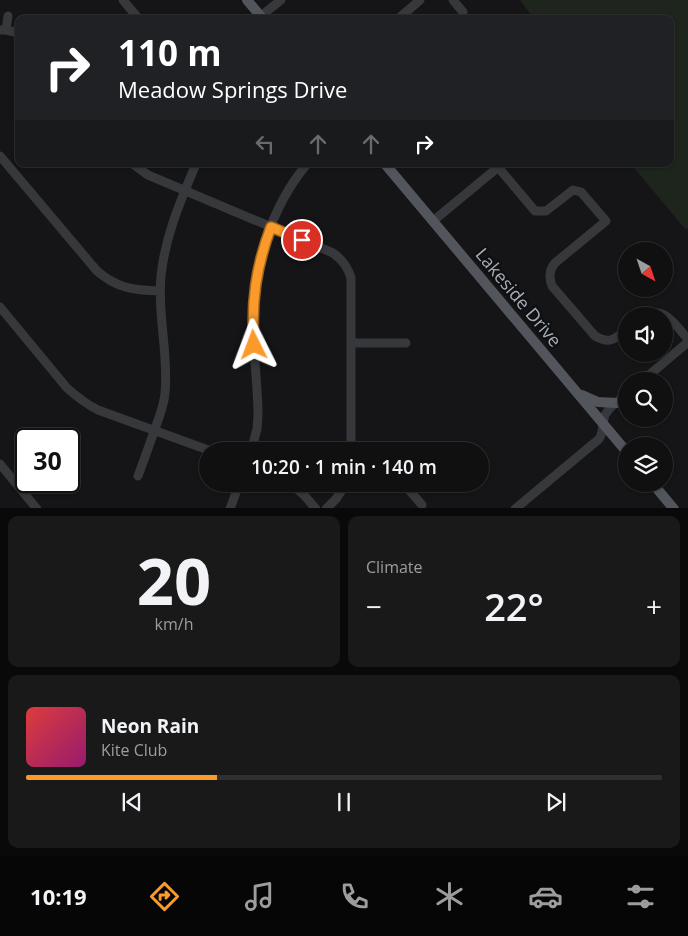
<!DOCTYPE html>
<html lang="en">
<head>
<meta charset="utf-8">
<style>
  :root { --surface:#101011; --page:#19191a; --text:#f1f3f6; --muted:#9c9d9f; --line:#303031; --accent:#f99a2b }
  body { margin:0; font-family:"Open Sans",sans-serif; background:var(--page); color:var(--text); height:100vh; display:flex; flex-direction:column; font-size:19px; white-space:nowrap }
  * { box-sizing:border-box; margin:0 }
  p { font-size:16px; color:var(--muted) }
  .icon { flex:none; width:28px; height:28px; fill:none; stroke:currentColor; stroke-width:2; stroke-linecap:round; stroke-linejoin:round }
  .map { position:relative; height:508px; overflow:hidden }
  .drawer { display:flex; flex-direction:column; gap:8px; padding:8px; background:#090909; flex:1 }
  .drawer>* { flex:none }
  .banner { position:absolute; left:15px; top:15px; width:659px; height:152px; border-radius:10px; box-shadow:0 1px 4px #0004,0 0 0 1px var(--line); background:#202124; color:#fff; overflow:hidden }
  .needle { width:32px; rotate:140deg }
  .buttons { position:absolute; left:618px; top:242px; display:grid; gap:10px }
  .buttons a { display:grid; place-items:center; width:55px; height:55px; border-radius:50%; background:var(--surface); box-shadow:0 1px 4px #0004,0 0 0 1px var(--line); font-size:25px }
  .speed { position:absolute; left:15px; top:428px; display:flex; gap:10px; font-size:25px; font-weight:700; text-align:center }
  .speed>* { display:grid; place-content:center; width:65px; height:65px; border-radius:50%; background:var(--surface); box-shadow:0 1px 4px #0004,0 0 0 1px var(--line); line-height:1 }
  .speed .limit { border:2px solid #111; border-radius:8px; background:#fff; color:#111 }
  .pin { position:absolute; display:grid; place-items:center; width:42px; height:42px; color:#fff; margin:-21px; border:2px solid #fff; border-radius:50%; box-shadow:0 1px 5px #0007 }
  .me { position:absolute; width:55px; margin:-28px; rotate:357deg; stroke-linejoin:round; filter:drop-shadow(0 0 4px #0008) }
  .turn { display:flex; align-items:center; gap:18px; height:105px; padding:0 20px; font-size:22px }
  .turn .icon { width:65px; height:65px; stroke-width:2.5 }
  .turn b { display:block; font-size:35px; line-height:42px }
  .lanes { display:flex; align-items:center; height:48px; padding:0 20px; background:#0003; justify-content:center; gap:25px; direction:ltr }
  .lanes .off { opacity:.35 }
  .big { font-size:38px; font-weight:600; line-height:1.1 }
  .drawer .widget { flex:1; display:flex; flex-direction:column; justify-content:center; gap:8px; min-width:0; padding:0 18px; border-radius:10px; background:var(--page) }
  .drawer .dial { align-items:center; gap:0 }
  .dial b { font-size:65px; line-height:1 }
  .song { display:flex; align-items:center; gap:15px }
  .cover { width:60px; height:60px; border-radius:8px; background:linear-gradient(135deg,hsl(0 70% 55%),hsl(320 70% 35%)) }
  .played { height:5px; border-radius:2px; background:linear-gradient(90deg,var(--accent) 30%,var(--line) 30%) }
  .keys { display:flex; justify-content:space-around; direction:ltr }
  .heat { display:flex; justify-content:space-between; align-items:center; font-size:28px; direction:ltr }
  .drawer .tiles { flex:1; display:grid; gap:8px; grid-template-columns:1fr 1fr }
  .widget:last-child { grid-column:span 2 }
  .trip { position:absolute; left:199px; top:442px; width:290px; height:50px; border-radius:25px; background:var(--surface); box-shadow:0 1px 4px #0004,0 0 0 1px var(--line); font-weight:600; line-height:50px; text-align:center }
  .menu { display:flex; height:80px; justify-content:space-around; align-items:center; background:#060607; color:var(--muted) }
  .menu .icon { width:35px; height:35px }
  .menu .selected { color:var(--accent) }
  .menu b { font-size:22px; color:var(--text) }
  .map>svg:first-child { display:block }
  .green { fill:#1d251d }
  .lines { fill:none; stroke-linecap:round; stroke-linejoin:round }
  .minor { stroke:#36383c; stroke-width:9 }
  .major { stroke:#52555b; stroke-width:10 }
  .route-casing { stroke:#a2641c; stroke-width:12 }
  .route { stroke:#f99a2b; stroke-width:9 }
  .labels { text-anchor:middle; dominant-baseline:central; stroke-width:5; stroke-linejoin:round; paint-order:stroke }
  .street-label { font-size:18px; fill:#a6aeb8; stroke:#101012 }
</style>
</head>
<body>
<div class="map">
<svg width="688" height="509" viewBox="0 0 688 509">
  <rect width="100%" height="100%" fill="#151517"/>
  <path class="green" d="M 520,0 L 688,0 L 688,228 L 686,230 L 631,164 L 670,164 L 670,19 L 534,19 Z"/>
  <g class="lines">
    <path class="minor" d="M 123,0 L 139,19
      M 453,0 L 463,12
      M 261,16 L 281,0
      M 398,19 L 420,0
      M 0,30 L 6,30 L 19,33
      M 6,30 L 8,16
      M 0,156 L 97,271 C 118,289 134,290 160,291
      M 133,164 L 148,175 L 333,253 C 343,260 348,267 351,278 L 351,451
      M 498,167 L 535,211 L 546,211 L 573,190 L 581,192 L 606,221 L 555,263 C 549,270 549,278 552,286 L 595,336 C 609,344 614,340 626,330
      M 433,221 L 502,164
      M 0,307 L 67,388 C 77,397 86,404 98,410 L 211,451
      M 644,316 C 664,304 676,326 688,339
      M 351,343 L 406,343
      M 642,381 L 688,342
      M 351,450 L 368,451
      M 251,451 L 257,429 L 258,415 C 258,385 253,354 253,324 C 252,268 271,207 307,164
      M 0,464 L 37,509
      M 138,476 C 144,460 150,443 156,426 C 160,415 164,405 165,393 C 169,354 157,315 161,276 C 165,236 181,200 196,164
      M 291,484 L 304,495 L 316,509
      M 404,484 L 422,505
      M 230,509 L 239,484
      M 326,509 L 336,499 L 346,484
      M 515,509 L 599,439 C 604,432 602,423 605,415 C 609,407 619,400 626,395"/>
    <path class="major" d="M 247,0 L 263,19
      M 385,164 L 626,451
      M 582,395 L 598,402 L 617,403
      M 653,484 L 674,509"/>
  </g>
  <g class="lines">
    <defs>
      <path id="route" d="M 254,345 C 251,302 256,267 271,227 L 302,240"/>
    </defs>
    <use href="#route" class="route-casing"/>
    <use href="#route" class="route"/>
  </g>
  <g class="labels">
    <g class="street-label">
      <text transform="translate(519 297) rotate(50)">Lakeside Drive</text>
    </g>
  </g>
</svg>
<div class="buttons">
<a><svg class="needle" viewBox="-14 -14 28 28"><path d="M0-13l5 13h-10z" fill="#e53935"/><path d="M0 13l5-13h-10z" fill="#9c9d9f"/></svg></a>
<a><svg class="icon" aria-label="sound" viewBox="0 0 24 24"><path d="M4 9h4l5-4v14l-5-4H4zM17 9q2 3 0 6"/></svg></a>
<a><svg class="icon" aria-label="search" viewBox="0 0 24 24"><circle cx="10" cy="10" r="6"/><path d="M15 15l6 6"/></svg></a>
<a><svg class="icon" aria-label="layers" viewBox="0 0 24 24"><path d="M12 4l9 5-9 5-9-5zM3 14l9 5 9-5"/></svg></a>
</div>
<div class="speed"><div class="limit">30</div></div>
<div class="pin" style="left:302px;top:240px;background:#d93025"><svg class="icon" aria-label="arrive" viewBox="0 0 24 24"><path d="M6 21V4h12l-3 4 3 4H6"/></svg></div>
<svg class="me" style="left:254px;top:345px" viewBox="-20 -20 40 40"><path d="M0-17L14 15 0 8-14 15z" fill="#f99a2b" stroke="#fff" stroke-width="4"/></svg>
<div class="trip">10:20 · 1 min · 140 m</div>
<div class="banner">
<div class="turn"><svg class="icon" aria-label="right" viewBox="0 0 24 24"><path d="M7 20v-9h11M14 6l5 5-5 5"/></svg><div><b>110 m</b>Meadow Springs Drive</div></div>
<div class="lanes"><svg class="icon off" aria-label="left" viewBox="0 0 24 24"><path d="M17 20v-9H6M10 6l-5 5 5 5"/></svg><svg class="icon off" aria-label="ahead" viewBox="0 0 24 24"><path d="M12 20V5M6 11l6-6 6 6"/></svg><svg class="icon off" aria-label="ahead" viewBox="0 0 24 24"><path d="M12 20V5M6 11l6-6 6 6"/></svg><svg class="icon" aria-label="right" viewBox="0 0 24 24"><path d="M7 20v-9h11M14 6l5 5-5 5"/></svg></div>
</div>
</div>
<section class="drawer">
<div class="tiles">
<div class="widget dial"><b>20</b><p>km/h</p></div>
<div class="widget"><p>Climate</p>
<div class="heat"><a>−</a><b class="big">22°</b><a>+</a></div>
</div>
<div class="widget">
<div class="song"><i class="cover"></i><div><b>Neon Rain</b><p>Kite Club</p></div></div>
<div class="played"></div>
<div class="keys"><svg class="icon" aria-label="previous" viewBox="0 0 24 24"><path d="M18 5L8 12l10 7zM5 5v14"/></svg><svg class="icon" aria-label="pause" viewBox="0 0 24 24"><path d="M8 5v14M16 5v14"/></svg><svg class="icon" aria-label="next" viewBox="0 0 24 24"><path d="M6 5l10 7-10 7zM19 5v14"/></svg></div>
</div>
</div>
</section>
<nav class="menu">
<b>10:19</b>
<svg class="icon selected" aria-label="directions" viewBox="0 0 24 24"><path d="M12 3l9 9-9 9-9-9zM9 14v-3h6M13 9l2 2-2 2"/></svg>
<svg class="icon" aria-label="music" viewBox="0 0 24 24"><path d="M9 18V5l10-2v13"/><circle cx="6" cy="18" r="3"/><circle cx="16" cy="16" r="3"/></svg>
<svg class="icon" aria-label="phone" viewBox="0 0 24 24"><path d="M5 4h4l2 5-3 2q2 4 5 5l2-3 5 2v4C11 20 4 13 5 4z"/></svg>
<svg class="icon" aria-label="climate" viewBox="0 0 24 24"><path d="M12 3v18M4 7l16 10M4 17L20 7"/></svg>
<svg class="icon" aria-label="car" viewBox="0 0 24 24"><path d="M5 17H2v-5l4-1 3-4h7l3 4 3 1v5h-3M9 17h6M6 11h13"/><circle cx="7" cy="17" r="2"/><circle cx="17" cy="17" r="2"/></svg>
<svg class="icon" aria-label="filters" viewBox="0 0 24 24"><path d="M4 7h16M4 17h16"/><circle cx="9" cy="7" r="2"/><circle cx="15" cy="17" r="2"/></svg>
</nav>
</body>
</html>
